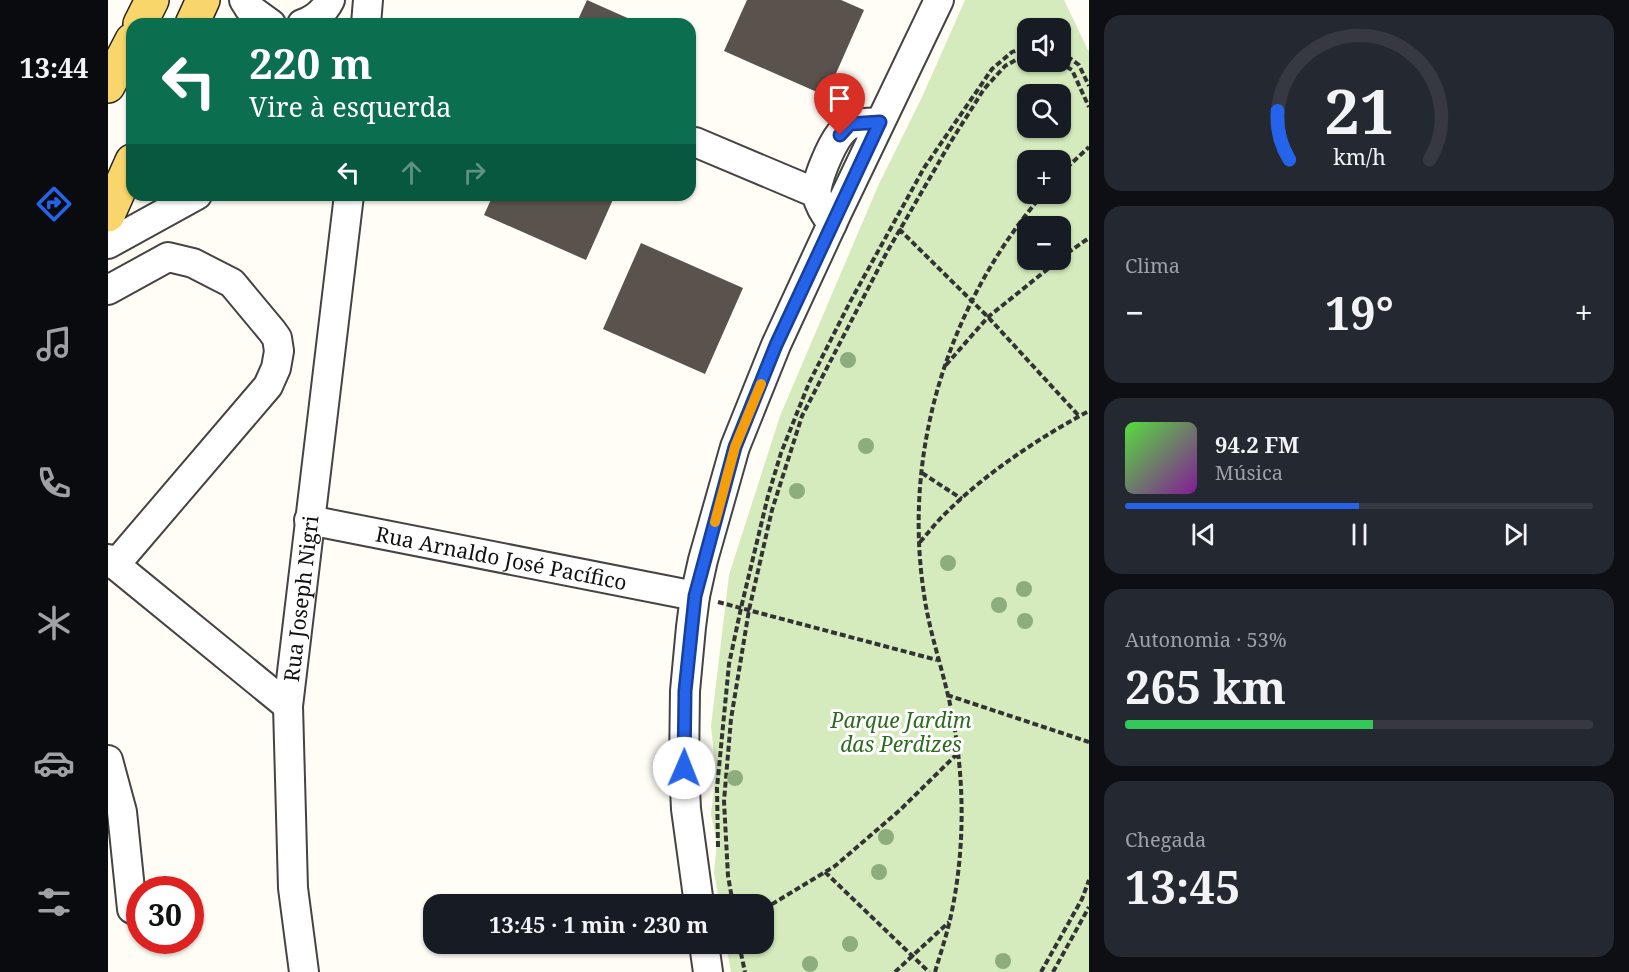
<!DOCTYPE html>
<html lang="pt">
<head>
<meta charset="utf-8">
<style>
  :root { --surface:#171b24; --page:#242831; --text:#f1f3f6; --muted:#9ea1a6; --line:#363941; --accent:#2563eb }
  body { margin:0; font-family:"Noto Serif",serif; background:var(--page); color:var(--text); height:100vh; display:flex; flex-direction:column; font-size:22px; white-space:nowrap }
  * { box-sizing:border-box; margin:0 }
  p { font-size:20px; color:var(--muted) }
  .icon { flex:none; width:33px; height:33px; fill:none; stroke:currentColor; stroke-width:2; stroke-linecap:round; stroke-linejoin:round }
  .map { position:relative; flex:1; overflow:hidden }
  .side { display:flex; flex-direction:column; gap:15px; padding:15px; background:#0d0f14; width:540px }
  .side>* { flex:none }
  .guide { position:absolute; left:18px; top:18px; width:570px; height:183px; border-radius:18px; box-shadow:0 2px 4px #0004; background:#0b6e4f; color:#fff; overflow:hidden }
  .fabs { position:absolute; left:909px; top:18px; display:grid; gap:12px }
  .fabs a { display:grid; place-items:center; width:54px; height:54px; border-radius:12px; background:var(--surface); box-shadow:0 2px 4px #0004; font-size:30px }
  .speed { position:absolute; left:18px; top:876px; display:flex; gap:12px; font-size:30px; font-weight:700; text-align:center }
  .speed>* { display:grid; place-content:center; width:78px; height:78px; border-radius:50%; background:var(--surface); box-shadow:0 2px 4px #0004; line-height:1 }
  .speed .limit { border:9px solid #d22; background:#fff; color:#111 }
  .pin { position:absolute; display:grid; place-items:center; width:51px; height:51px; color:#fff; margin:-62px -26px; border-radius:50% 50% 50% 0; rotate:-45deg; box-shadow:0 0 6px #0007 }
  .pin .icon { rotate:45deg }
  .me { position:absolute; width:66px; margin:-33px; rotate:1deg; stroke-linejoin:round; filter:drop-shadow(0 0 4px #0008) }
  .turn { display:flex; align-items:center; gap:21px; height:126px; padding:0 24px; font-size:27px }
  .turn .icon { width:78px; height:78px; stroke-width:2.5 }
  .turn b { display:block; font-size:42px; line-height:51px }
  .lanes { display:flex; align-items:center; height:57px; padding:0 24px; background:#0003; justify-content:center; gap:30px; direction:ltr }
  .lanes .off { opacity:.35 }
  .big { font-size:45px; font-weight:700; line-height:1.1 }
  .side .card { flex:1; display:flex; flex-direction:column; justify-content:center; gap:9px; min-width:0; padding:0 21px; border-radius:18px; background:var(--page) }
  .side .dial { align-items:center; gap:0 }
  .dial svg { height:156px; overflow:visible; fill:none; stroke:var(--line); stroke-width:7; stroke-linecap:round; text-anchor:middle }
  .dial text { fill:var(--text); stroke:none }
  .song { display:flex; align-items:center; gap:18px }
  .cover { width:72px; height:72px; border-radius:9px; background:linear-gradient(135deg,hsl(110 70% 55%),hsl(290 70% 35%)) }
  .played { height:6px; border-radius:3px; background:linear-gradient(90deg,var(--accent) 50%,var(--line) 50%) }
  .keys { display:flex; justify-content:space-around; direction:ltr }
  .heat { display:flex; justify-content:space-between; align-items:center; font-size:33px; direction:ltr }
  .charge { height:9px; border-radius:4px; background:linear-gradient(90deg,#34c759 53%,var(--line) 0) }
  .trip { position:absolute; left:315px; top:894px; width:351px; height:60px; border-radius:18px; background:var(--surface); box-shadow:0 2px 4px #0004; font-weight:700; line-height:60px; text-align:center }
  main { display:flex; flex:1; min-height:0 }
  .dock { display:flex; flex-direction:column; width:108px; justify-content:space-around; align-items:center; background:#090b0e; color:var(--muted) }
  .dock .icon { width:42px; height:42px }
  .dock .on { color:var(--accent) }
  .dock b { font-size:27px; color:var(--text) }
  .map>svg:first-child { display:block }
  .green { fill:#d5ebbd; fill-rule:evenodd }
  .building { fill:#5a524d }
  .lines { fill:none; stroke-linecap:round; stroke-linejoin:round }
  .minor-casing { stroke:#444; stroke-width:32 }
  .major-casing { stroke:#222; stroke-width:36 }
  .path { stroke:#333; stroke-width:4; stroke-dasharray:6 3; stroke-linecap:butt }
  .minor { stroke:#fff; stroke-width:28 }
  .major { stroke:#f9d66b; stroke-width:33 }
  .tree { fill:#8dad7f }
  .route-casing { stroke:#184099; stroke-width:15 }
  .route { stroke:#2563eb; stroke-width:10 }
  .slow { stroke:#f59e0b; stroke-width:10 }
  .labels { text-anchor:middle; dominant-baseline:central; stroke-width:6; stroke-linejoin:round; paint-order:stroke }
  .street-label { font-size:21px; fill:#111; stroke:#fff }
  .park-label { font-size:21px; font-style:italic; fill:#2f6b1f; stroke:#fff }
</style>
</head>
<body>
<main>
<nav class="dock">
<b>13:44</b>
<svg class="icon on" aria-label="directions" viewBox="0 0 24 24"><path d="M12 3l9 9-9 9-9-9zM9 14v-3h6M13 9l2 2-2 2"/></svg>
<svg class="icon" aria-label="music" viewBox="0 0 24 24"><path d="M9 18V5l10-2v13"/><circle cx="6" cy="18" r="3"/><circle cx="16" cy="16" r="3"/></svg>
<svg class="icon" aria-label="phone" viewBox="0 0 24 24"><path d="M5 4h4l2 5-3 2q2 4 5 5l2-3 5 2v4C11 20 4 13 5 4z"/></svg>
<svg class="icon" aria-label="climate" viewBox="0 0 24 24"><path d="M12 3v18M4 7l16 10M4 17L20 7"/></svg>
<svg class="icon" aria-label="car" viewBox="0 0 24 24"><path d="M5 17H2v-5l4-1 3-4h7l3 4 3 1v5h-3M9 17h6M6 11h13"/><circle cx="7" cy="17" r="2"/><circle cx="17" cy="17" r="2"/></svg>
<svg class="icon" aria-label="filters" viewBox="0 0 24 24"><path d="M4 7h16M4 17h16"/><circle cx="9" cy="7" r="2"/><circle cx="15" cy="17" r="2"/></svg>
</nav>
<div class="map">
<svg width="981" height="972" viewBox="0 0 981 972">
  <rect width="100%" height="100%" fill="#fffdf5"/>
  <path class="green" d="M 857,0 L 956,0 L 981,52 L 981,972 L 623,972 L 618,944 L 656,944 L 656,904 L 612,904 L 606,873 L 609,842 L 603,814 L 608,772 L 603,726 L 621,575 L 672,416 L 770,186 L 815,95 ZM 920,28 L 952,28 L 952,62 L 920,62 ZM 920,94 L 952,94 L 952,128 L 920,128 ZM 920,160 L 952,160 L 952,194 L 920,194 ZM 952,226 L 952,260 L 920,260 L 920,226 Z"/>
  <path class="building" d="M 479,0 L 533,24 L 468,24 Z
    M 639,0 L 733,0 L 756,10 L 718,96 L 616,51 Z
    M 385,195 L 507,195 L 478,260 L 376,215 Z
    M 533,243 L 635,288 L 597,374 L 495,329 Z"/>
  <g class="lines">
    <defs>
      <g id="minor">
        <path d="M 136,0 L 141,8 L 163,24"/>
        <path d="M 194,24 C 206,20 216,12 222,0"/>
        <path d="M 258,24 L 260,0"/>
        <path d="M 587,142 L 708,193"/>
        <path d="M 724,224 C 718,215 711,206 709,195 C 706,183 724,144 732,134 C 735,130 739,127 742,124 L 772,122"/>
        <path d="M 0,244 L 89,195"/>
        <path d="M 0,290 L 60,257 L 85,263 L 124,283 L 164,331 L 169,338 L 171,351 L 168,368 L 160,386 L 7,565"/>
        <path id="s1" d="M 201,520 L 587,596"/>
        <path d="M 0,559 L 180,706"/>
        <path d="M 0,760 L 14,812 L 24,909"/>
        <path d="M 591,904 L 578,809 L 576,768 L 577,691 L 583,627 L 587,596 L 595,560 L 627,447 L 668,345 L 729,213 L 831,0"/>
        <path d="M 596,944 L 600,972"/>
        <path id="s2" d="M 196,972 L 185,888 L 180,706 L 241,195"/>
      </g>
      <path id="major" d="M 32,24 L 44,0
        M 84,24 L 95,0
        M 0,86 L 24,40
        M 0,215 L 24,161"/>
    </defs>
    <use href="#minor" class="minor-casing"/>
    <use href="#major" class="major-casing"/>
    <path class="path" d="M 952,51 L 971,65 L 981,86
      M 951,62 L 964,70 L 981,107
      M 952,174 L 981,147
      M 791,229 L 880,317 L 971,416
      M 952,258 L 981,238
      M 838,365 L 880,317 L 951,260
      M 814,473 L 854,499
      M 812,542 C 821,532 830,520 840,511 C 878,473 934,436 981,411
      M 610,602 L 829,660
      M 839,695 L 981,742
      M 610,847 L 609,788 L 621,664 L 633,608 L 660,496 L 673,453 L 701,383 L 742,302 L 816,168 L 884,69 L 904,52 L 920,46
      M 717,872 L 821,972
      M 625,904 L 620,876 L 616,801 L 623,719 L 641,610 L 664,510 L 694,416 L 779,252 L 842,143 L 876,89 L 897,66 L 920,53
      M 656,909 L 727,866 L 792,810 L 850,753
      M 631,944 L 637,972
      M 787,972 L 841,922
      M 827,972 C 832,955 838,937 842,920 C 858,849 857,774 842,704 C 834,667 821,631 816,594 C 794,450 841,303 935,194
      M 933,972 L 974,899 L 981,880
      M 945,972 L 981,907"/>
    <use href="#minor" class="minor"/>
    <use href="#major" class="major"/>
  </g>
  <g class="tree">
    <circle cx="740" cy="360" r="8"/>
    <circle cx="758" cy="446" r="8"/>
    <circle cx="689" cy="491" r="8"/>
    <circle cx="840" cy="563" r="8"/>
    <circle cx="916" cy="589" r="8"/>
    <circle cx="891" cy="605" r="8"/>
    <circle cx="917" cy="621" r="8"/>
    <circle cx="627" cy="778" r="8"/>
    <circle cx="778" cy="837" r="8"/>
    <circle cx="771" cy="872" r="8"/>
    <circle cx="742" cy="944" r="8"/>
    <circle cx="895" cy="961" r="8"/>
    <circle cx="702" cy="964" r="8"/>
  </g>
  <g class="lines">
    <defs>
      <path id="route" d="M 576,768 L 577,691 L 587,596 L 627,447 L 668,345 L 772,122 L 742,124 L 732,135"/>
    </defs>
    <use href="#route" class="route-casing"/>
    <use href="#route" class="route"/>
    <path class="slow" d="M 607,522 L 627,447 L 653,384"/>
  </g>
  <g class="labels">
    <g class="street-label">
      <text stroke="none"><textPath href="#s1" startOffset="196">Rua Arnaldo José Pacífico</textPath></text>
      <text stroke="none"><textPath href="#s2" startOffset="375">Rua Joseph Nigri</textPath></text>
    </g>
    <g class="park-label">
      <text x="793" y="720">Parque Jardim<tspan x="793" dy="24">das Perdizes</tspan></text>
    </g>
  </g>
</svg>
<div class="fabs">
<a><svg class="icon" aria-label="sound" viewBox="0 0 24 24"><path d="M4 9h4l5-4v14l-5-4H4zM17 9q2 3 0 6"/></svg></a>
<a><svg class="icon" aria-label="search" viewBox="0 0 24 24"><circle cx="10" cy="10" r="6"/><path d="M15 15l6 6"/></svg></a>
<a>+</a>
<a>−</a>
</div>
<div class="speed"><div class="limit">30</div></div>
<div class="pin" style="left:732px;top:135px;background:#d93025"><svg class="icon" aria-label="arrive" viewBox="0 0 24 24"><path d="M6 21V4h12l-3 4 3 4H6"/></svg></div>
<svg class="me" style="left:576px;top:768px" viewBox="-20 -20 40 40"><circle r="19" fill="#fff"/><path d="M0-13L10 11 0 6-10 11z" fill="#2563eb"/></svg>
<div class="trip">13:45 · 1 min · 230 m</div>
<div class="guide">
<div class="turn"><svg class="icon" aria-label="left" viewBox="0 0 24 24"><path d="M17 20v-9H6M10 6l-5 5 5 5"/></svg><div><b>220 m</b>Vire à esquerda</div></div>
<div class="lanes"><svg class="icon" aria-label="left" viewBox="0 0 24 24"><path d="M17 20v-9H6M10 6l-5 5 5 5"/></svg><svg class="icon off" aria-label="ahead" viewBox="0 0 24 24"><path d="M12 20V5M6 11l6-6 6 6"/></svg><svg class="icon off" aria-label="right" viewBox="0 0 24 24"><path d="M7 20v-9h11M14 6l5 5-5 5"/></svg></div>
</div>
</div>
<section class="side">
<div class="card dial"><svg viewBox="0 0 100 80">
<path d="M14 69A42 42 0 1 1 86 69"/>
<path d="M14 69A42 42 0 0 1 8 44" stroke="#2563eb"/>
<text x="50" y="56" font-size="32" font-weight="700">21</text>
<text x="50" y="72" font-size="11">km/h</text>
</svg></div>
<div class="card"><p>Clima</p>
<div class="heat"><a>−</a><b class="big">19°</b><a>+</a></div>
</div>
<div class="card">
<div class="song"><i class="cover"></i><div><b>94.2 FM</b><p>Música</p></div></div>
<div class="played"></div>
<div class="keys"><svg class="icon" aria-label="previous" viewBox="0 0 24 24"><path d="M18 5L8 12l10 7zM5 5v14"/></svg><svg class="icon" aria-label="pause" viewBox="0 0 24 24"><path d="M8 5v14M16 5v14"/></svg><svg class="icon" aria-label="next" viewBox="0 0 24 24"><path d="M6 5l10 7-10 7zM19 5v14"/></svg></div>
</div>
<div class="card"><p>Autonomia · 53%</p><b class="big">265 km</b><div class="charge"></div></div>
<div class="card"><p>Chegada</p><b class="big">13:45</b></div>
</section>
</main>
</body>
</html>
